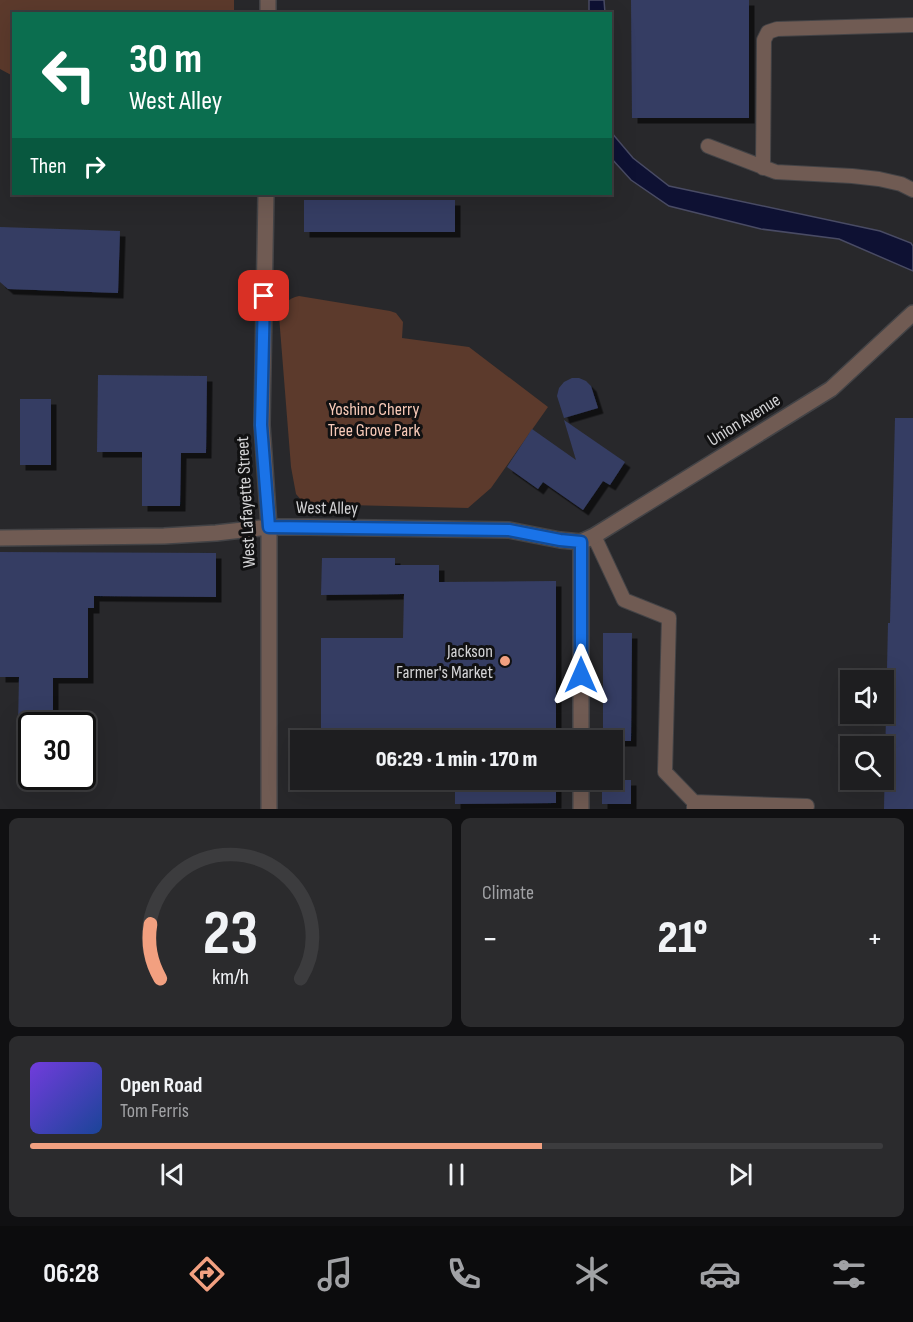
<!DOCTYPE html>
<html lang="en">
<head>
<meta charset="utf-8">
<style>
  :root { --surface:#1e1e20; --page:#2b2b2d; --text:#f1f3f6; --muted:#a1a2a5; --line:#3c3c3e; --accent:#f2a080 }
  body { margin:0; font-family:"Sofia Sans Condensed",sans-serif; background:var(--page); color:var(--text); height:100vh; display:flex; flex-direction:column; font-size:22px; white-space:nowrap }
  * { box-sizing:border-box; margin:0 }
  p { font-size:20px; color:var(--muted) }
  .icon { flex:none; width:33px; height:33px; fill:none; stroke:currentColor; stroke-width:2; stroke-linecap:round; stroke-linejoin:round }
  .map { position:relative; height:809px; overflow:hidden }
  .side { display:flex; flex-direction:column; gap:9px; padding:9px; background:#101012; flex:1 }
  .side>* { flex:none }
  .guide { position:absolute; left:12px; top:12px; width:600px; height:183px; border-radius:0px; box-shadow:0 6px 24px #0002,0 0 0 2px var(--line); background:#0b6e4f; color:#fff; overflow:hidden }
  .controls { position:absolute; left:840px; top:670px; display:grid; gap:12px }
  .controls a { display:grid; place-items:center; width:54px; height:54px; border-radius:0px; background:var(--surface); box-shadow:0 6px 24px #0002,0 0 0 2px var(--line); font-size:30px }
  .speed { position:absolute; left:18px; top:712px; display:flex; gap:12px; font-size:30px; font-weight:700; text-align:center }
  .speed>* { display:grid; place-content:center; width:78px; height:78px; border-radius:50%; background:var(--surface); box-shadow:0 6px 24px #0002,0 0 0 2px var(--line); line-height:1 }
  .speed .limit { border:3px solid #111; border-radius:9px; background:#fff; color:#111 }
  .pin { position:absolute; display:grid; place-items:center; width:51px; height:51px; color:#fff; margin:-26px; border-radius:12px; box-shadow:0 3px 9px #0006 }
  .me { position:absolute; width:66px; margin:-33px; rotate:0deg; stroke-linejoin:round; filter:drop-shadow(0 0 4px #0008) }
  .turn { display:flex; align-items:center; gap:21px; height:126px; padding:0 18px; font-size:27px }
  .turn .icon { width:78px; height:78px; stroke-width:2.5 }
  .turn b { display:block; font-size:42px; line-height:51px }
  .then { display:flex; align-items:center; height:57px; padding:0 18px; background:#0003; gap:12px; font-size:22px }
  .big { font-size:45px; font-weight:800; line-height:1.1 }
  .side .card { flex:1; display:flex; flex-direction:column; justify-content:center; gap:9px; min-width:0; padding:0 21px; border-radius:9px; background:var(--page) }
  .side .dial { align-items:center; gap:0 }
  .dial svg { height:156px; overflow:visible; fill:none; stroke:var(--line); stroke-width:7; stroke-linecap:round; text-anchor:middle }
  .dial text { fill:var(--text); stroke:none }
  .song { display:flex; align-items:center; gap:18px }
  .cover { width:72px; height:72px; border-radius:9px; background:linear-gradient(135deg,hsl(260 70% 55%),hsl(220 70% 35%)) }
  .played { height:6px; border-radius:3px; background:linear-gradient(90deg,var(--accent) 60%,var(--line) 60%) }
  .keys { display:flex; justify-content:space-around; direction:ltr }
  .heat { display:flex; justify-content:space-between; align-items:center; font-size:33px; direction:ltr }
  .side .tiles { flex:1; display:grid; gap:9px; grid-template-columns:1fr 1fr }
  .card:last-child { grid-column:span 2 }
  .trip { position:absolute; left:290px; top:730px; width:333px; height:60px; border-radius:0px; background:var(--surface); box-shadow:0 6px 24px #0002,0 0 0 2px var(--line); font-weight:800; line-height:60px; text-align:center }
  .tab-bar { display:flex; height:96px; justify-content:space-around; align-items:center; background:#0c0c0d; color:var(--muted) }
  .tab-bar .icon { width:42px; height:42px }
  .tab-bar .current { color:var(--accent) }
  .tab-bar b { font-size:27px; color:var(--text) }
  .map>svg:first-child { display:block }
  .green { fill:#5c3a2c }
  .water { fill:#0e1133; stroke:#494b64; stroke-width:1.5 }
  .building { fill:#353d63; filter:url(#shadow) }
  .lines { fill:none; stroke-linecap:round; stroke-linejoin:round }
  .lane-casing { stroke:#434346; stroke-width:16 }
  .street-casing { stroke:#434346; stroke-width:18 }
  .lane { stroke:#705b53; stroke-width:14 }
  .street { stroke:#705b53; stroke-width:15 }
  .route-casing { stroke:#114b97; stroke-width:15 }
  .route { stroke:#1a73e8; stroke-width:10 }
  .poi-dot { fill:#f2a080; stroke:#111112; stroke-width:2 }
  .labels { text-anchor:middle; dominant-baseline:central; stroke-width:6; stroke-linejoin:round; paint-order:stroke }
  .park-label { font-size:18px; fill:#f8cab8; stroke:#111112 }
  .street-label { font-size:18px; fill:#d3d3d5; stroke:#111112 }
  .poi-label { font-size:18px; fill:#d3d3d5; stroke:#111112; text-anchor:end }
</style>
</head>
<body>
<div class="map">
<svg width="913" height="809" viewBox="0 0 913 809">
  <defs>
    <filter id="shadow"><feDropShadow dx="5.5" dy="5.5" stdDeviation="0" flood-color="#0009"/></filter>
  </defs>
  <rect width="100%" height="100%" fill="#28282b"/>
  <path class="green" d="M 0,0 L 234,0 L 234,13 L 14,14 L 13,76 L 0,69 Z
    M 299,296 L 390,311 L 396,313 L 403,322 L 402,338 L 469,347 L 548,407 L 491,488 L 468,508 L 308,504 L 302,501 L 296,494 L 291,467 L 279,316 C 282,306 288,298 299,296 Z"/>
  <path class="water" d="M 589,0 L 604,0 L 605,13 L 589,13 Z
    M 611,132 L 633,158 L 669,186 L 880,231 L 911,243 L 913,246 L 913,271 L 839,239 L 761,229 L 669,206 L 631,180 L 611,158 Z"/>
  <path class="building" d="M 631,0 L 749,0 L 749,118 L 632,118 Z
    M 304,200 L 455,200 L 455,232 L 304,232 Z
    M 0,227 L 120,231 L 118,293 L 8,289 L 0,282 Z
    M 98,375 L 207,376 L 206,453 L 181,453 L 180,506 L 142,506 L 142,452 L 97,452 Z
    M 572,378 L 579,378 L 586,381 L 591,386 L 598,408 L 564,418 L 557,396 L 559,388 L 564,382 Z
    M 20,399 L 51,399 L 51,465 L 20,465 Z
    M 895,418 L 913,418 L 913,809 L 884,809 L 888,623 L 890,623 Z
    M 564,420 L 625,462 L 610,485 L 603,481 L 583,510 L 543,482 L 538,489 L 507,467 L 532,429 L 576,460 Z
    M 0,552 L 216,553 L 216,597 L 94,596 L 94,608 L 88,608 L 88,678 L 53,678 L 53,726 L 18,726 L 19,677 L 0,677 Z
    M 322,558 L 395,558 L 395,565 L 439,565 L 439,582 L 556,581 L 556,741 L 321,741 L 321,638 L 403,638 L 404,594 L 321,595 Z
    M 603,633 L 632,633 L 631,741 L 603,741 Z
    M 455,780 L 556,780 L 556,803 L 455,804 Z
    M 602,780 L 631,780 L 631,804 L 602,804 Z"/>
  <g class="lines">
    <defs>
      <path id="lane" d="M 708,146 L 776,172 L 852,176 L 879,179 L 901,184 L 913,190
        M 763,168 L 764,40 L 768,32 L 777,29 L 913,25
        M 594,536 L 624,600 L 669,618 L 665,772 L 694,802 L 694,809
        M 694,802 L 807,806 L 806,809"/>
      <path id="street" d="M 268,14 L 268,0
        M 266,194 L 262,425 L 269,527 L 269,809
        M 0,538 L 164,536 L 216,533 L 269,527 L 307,527 L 509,530 L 560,540 L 581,542 L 594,536 L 831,389 L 913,313
        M 581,542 L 581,741
        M 581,780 L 581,809"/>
    </defs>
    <use href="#lane" class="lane-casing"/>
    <use href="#street" class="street-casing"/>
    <use href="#lane" class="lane"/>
    <use href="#street" class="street"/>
  </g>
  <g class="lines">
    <defs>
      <path id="route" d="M 264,296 L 261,425 L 269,527 L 509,530 L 560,540 L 581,542 L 581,675"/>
    </defs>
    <use href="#route" class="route-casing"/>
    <use href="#route" class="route"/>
  </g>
  <circle class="poi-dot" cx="505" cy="661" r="6"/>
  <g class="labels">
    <g class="park-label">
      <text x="374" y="409">Yoshino Cherry<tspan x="374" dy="21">Tree Grove Park</tspan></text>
    </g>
    <g class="street-label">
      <text transform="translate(744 420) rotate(-32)">Union Avenue</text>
      <text transform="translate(246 502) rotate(-93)">West Lafayette Street</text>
      <text transform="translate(327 508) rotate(1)">West Alley</text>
    </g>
    <g class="poi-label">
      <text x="493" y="651">Jackson<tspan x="493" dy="21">Farmer's Market</tspan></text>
    </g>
  </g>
</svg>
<div class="controls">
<a><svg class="icon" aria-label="sound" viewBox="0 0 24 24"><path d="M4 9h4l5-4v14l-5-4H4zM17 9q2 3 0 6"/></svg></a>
<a><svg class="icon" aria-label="search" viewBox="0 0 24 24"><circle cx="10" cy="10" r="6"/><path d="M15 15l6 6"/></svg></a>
</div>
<div class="speed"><div class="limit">30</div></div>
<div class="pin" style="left:264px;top:296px;background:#d93025"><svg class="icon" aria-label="arrive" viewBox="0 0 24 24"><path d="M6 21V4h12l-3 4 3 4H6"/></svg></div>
<svg class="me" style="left:581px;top:675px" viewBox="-20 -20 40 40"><path d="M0-17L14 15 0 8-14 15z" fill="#1a73e8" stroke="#fff" stroke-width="4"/></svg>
<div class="trip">06:29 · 1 min · 170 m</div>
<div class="guide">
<div class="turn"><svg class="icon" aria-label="left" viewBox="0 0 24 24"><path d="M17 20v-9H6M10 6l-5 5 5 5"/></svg><div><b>30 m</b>West Alley</div></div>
<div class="then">Then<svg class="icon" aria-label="right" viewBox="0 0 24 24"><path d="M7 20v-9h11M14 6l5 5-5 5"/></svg></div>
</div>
</div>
<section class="side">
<div class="tiles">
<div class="card dial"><svg viewBox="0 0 100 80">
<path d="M14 69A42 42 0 1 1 86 69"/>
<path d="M14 69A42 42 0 0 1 9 41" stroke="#f2a080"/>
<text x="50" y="56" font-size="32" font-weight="700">23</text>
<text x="50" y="72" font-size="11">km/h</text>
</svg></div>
<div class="card"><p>Climate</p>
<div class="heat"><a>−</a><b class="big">21°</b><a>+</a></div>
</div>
<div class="card">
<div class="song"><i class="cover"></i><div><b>Open Road</b><p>Tom Ferris</p></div></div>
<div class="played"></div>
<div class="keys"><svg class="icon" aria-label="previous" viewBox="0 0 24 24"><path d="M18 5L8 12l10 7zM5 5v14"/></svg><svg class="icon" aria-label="pause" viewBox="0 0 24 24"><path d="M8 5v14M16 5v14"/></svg><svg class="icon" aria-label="next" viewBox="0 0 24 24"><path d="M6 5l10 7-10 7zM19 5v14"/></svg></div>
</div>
</div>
</section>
<nav class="tab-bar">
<b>06:28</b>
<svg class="icon current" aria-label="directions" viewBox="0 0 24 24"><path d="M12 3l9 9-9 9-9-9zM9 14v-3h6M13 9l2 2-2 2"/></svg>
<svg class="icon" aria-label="music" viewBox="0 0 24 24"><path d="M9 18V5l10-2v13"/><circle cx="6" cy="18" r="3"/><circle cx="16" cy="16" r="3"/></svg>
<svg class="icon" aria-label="phone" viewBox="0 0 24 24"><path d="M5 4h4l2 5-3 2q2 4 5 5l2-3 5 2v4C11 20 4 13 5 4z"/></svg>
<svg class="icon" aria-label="climate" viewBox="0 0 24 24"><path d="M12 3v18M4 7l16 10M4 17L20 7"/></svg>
<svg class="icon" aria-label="car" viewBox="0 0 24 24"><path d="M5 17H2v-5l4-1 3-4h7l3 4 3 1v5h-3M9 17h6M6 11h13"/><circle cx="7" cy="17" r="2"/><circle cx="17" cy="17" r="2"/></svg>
<svg class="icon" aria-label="filters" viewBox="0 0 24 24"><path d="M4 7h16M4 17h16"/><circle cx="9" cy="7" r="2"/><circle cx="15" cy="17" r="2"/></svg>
</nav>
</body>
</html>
